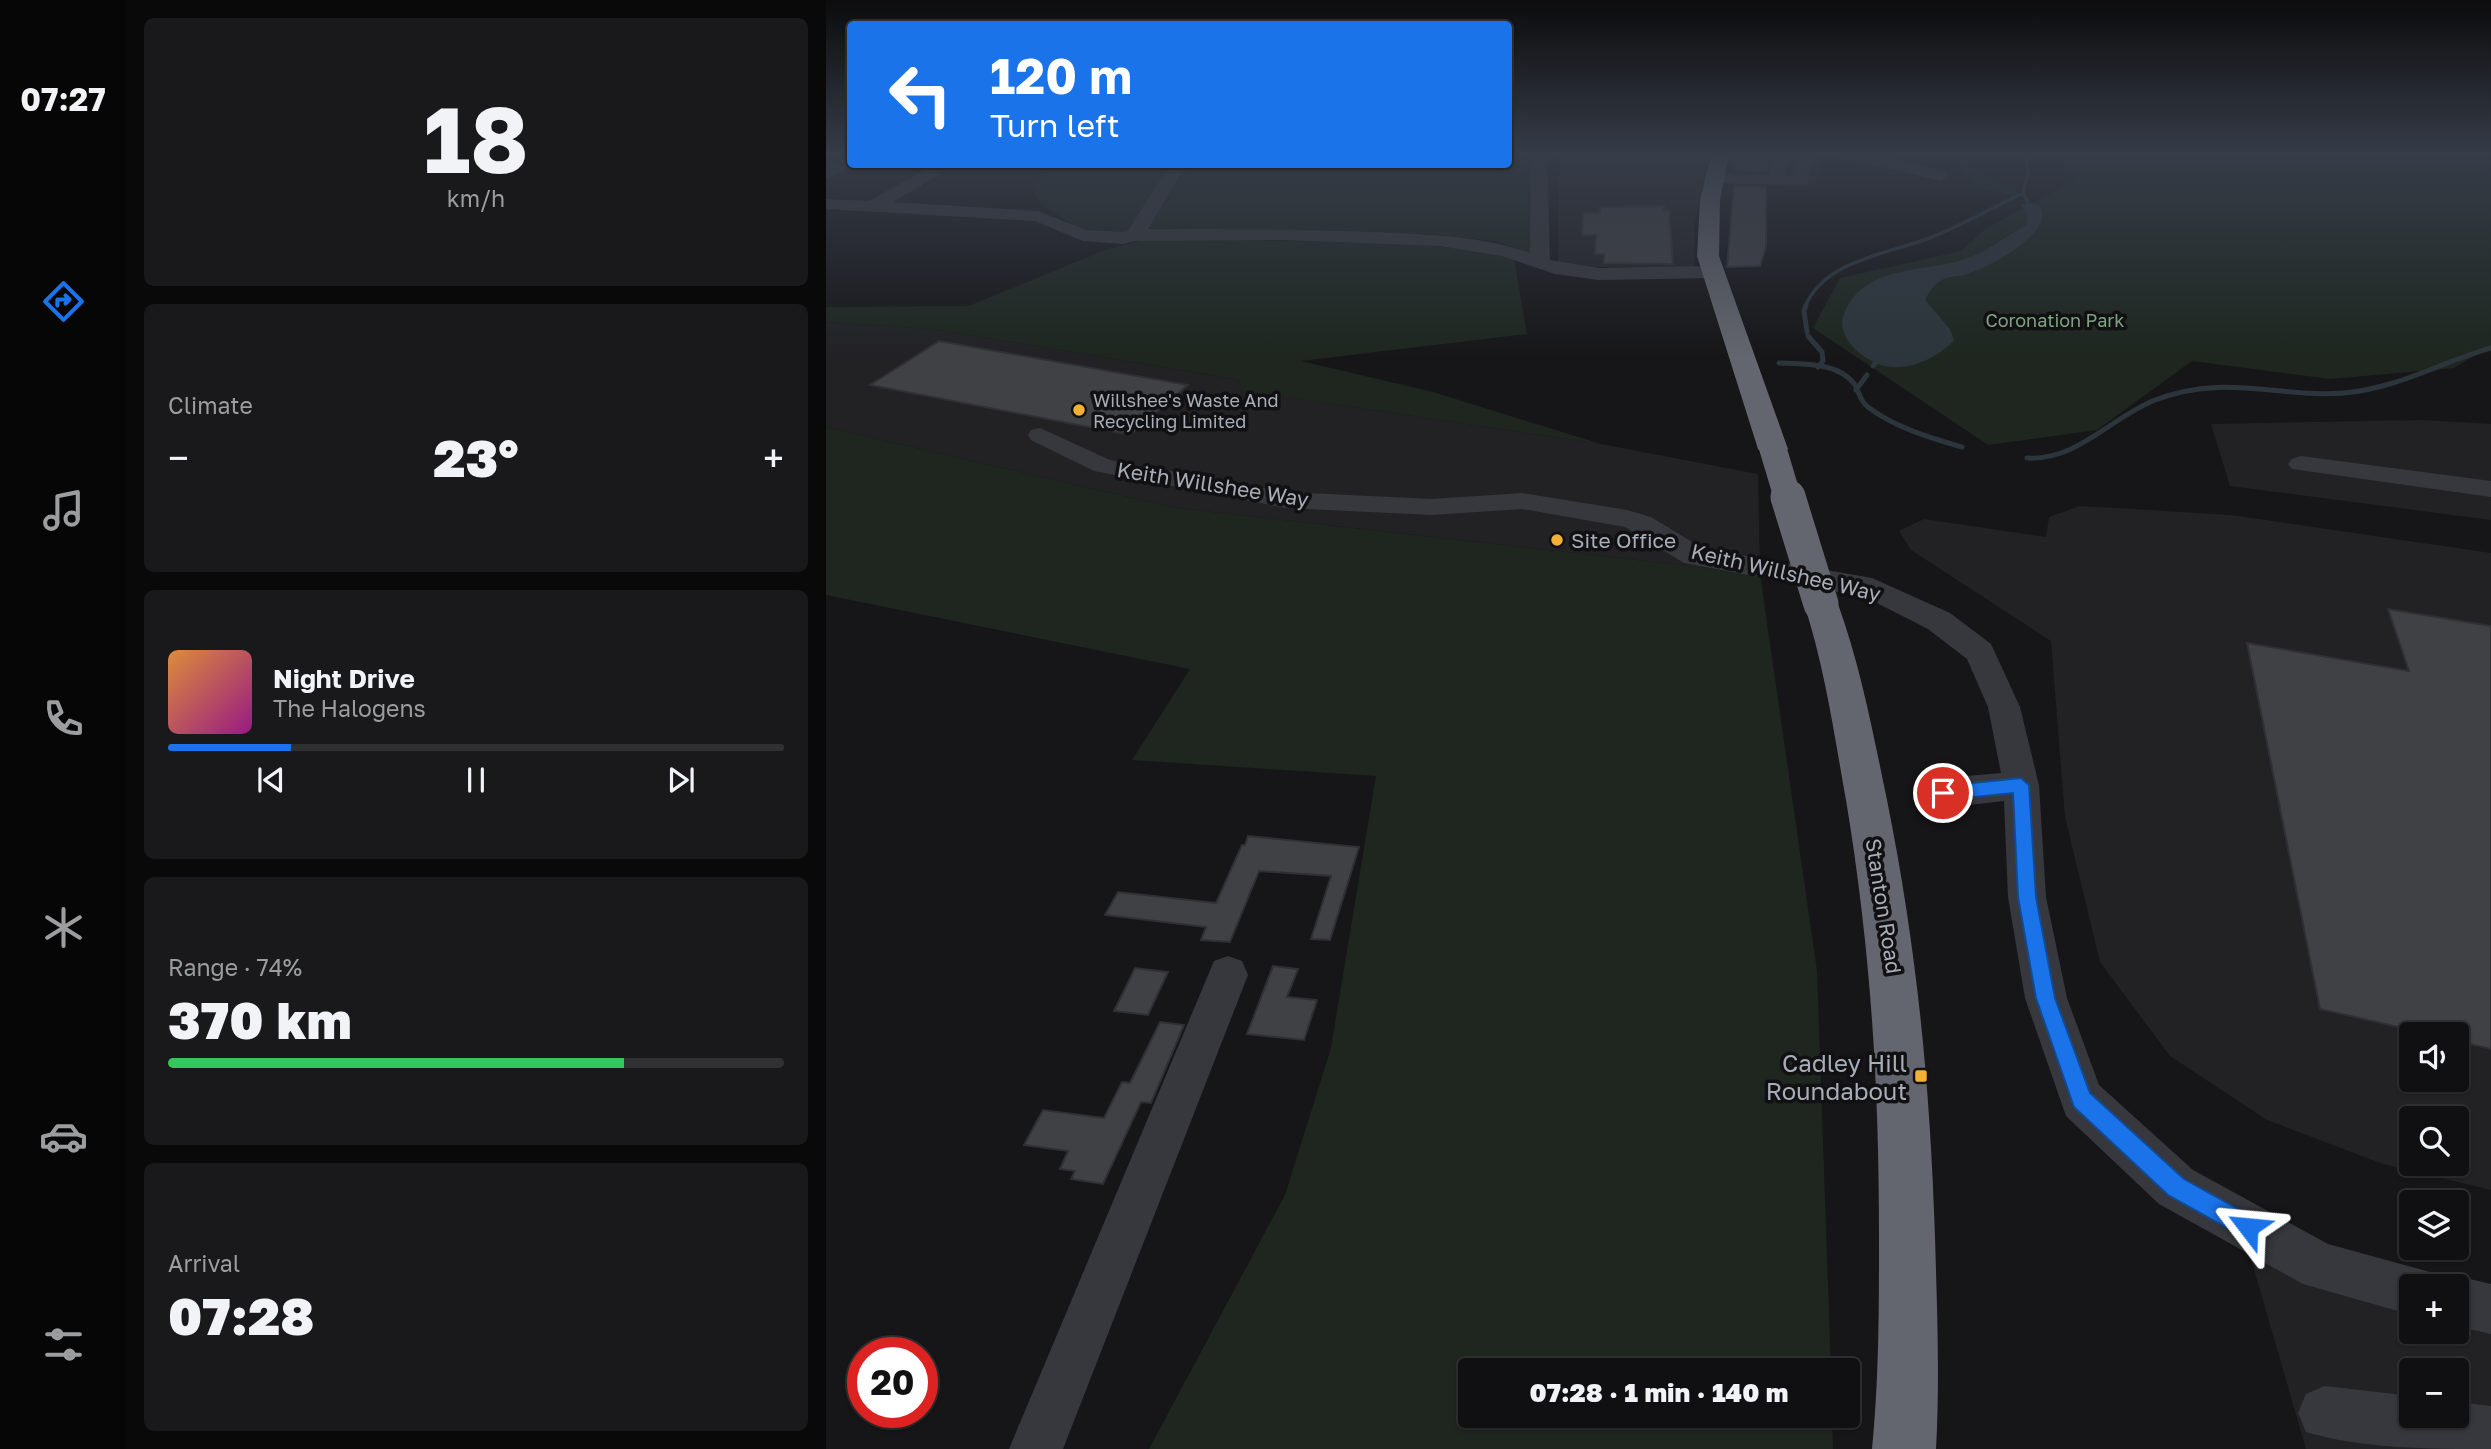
<!DOCTYPE html>
<html lang="en">
<head>
<meta charset="utf-8">
<style>
  :root { --surface:#101012; --page:#19191b; --text:#f1f3f6; --muted:#9c9d9f; --line:#303032; --accent:#1a73e8 }
  body { margin:0; font-family:"Golos Text",sans-serif; background:var(--page); color:var(--text); height:100vh; display:flex; flex-direction:column; font-size:26px; white-space:nowrap }
  * { box-sizing:border-box; margin:0 }
  p { font-size:23px; color:var(--muted) }
  .icon { flex:none; width:38px; height:38px; fill:none; stroke:currentColor; stroke-width:2; stroke-linecap:round; stroke-linejoin:round }
  .map { position:relative; flex:1; overflow:hidden }
  .details { display:flex; flex-direction:column; gap:18px; padding:18px; background:#09090a; width:700px }
  .details>* { flex:none }
  .guide { position:absolute; left:21px; top:21px; width:665px; height:147px; border-radius:7px; box-shadow:0 2px 5px #0004,0 0 0 2px var(--line); background:#1a73e8; color:#fff; overflow:hidden }
  .controls { position:absolute; left:1573px; top:1022px; display:grid; gap:14px }
  .controls a { display:grid; place-items:center; width:70px; height:70px; border-radius:7px; background:var(--surface); box-shadow:0 2px 5px #0004,0 0 0 2px var(--line); font-size:35px }
  .speed { position:absolute; left:21px; top:1337px; display:flex; gap:14px; font-size:35px; font-weight:700; text-align:center }
  .speed>* { display:grid; place-content:center; width:91px; height:91px; border-radius:50%; background:var(--surface); box-shadow:0 2px 5px #0004,0 0 0 2px var(--line); line-height:1 }
  .speed .limit { border:10px solid #d22; background:#fff; color:#111 }
  .pin { position:absolute; display:grid; place-items:center; width:60px; height:60px; color:#fff; margin:-30px; border:4px solid #fff; border-radius:50%; box-shadow:0 2px 7px #0007 }
  .me { position:absolute; width:77px; margin:-38px; rotate:299deg; stroke-linejoin:round; filter:drop-shadow(0 0 5px #0008) }
  .turn { display:flex; align-items:center; gap:24px; height:147px; padding:0 28px; font-size:32px }
  .turn .icon { width:91px; height:91px; stroke-width:2.5 }
  .turn b { display:block; font-size:49px; line-height:60px }
  .big { font-size:52px; font-weight:800; line-height:1.1 }
  .details .tile { flex:1; display:flex; flex-direction:column; justify-content:center; gap:10px; min-width:0; padding:0 24px; border-radius:10px; background:var(--page) }
  .details .dial { align-items:center; gap:0 }
  .dial b { font-size:91px; line-height:1 }
  .song { display:flex; align-items:center; gap:21px }
  .cover { width:84px; height:84px; border-radius:10px; background:linear-gradient(135deg,hsl(30 70% 55%),hsl(310 70% 35%)) }
  .played { height:7px; border-radius:4px; background:linear-gradient(90deg,var(--accent) 20%,var(--line) 20%) }
  .keys { display:flex; justify-content:space-around; direction:ltr }
  .heat { display:flex; justify-content:space-between; align-items:center; font-size:38px; direction:ltr }
  .charge { height:10px; border-radius:5px; background:linear-gradient(90deg,#34c759 74%,var(--line) 0) }
  .trip { position:absolute; left:632px; top:1358px; width:402px; height:70px; border-radius:7px; background:var(--surface); box-shadow:0 2px 5px #0004,0 0 0 2px var(--line); font-weight:800; line-height:70px; text-align:center }
  main { display:flex; flex:1; min-height:0 }
  .dock { display:flex; flex-direction:column; width:126px; justify-content:space-around; align-items:center; background:#060607; color:var(--muted) }
  .dock .icon { width:49px; height:49px }
  .dock .active { color:var(--accent) }
  .dock b { font-size:32px; color:var(--text) }
  .map>svg:first-child { display:block }
  .built { fill:#222225; fill-rule:evenodd }
  .green { fill:#1e261f }
  .water { fill:#2c353c }
  .lines { fill:none; stroke-linecap:round; stroke-linejoin:round }
  .stream-far1 { stroke:#2c353c; stroke-width:3.5 }
  .stream { stroke:#2c353c; stroke-width:5 }
  .building { fill:#404145; stroke:#303034; stroke-width:2 }
  .minor { fill:#37383d; fill-rule:evenodd }
  .highway { fill:#63666e; fill-rule:evenodd }
  .highway-bridge-far1 { stroke:#63666e; stroke-width:27 }
  .highway-bridge { stroke:#63666e; stroke-width:35 }
  .route { fill:#1a73e8; stroke:#114b97; stroke-width:2 }
  .poi-dot { fill:#f2b134; stroke:#111113; stroke-width:2.5 }
  .labels { text-anchor:middle; dominant-baseline:central; stroke-width:7; stroke-linejoin:round; paint-order:stroke }
  .far-park-label { font-size:18px; fill:#7fa381; stroke:#111113 }
  .far-poi-label { font-size:18px; fill:#a8adb8; stroke:#111113; text-anchor:start }
  .street-label { font-size:21px; fill:#a8adb8; stroke:#111113 }
  .poi-label { font-size:21px; fill:#a8adb8; stroke:#111113; text-anchor:start }
  .near-poi-label { font-size:24px; fill:#a8adb8; stroke:#111113; text-anchor:end }
</style>
</head>
<body>
<main>
<nav class="dock">
<b>07:27</b>
<svg class="icon active" aria-label="directions" viewBox="0 0 24 24"><path d="M12 3l9 9-9 9-9-9zM9 14v-3h6M13 9l2 2-2 2"/></svg>
<svg class="icon" aria-label="music" viewBox="0 0 24 24"><path d="M9 18V5l10-2v13"/><circle cx="6" cy="18" r="3"/><circle cx="16" cy="16" r="3"/></svg>
<svg class="icon" aria-label="phone" viewBox="0 0 24 24"><path d="M5 4h4l2 5-3 2q2 4 5 5l2-3 5 2v4C11 20 4 13 5 4z"/></svg>
<svg class="icon" aria-label="climate" viewBox="0 0 24 24"><path d="M12 3v18M4 7l16 10M4 17L20 7"/></svg>
<svg class="icon" aria-label="car" viewBox="0 0 24 24"><path d="M5 17H2v-5l4-1 3-4h7l3 4 3 1v5h-3M9 17h6M6 11h13"/><circle cx="7" cy="17" r="2"/><circle cx="17" cy="17" r="2"/></svg>
<svg class="icon" aria-label="filters" viewBox="0 0 24 24"><path d="M4 7h16M4 17h16"/><circle cx="9" cy="7" r="2"/><circle cx="15" cy="17" r="2"/></svg>
</nav>
<section class="details">
<div class="tile dial"><b>18</b><p>km/h</p></div>
<div class="tile"><p>Climate</p>
<div class="heat"><a>−</a><b class="big">23°</b><a>+</a></div>
</div>
<div class="tile">
<div class="song"><i class="cover"></i><div><b>Night Drive</b><p>The Halogens</p></div></div>
<div class="played"></div>
<div class="keys"><svg class="icon" aria-label="previous" viewBox="0 0 24 24"><path d="M18 5L8 12l10 7zM5 5v14"/></svg><svg class="icon" aria-label="pause" viewBox="0 0 24 24"><path d="M8 5v14M16 5v14"/></svg><svg class="icon" aria-label="next" viewBox="0 0 24 24"><path d="M6 5l10 7-10 7zM19 5v14"/></svg></div>
</div>
<div class="tile"><p>Range · 74%</p><b class="big">370 km</b><div class="charge"></div></div>
<div class="tile"><p>Arrival</p><b class="big">07:28</b></div>
</section>
<div class="map">
<svg width="1665" height="1449" viewBox="0 0 1665 1449">
  <rect width="100%" height="100%" fill="#161618"/>
  <path class="built" d="M 733,155 L 882,155 L 868,226 L 869,269 L 732,266 Z
    M 905,155 L 996,155 L 989,187 L 902,184 Z
    M 0,322 L 106,329 L 410,379 L 420,391 L 775,444 L 932,474 L 934,574 L 350,508 L 0,427 Z
    M 1597,420 L 1665,424 L 1665,520 L 1404,486 L 1385,424 Z
    M 1254,506 L 1405,515 L 1665,553 L 1665,1190 L 1557,1164 L 1441,1120 L 1344,1056 L 1274,962 L 1239,817 L 1225,641 L 1085,550 L 1073,531 L 1098,519 L 1220,537 L 1223,517 ZM 1586,1034 L 1631,1034 L 1631,1080 L 1586,1080 ZM 1586,1118 L 1631,1118 L 1631,1164 L 1586,1164 Z
    M 1425,1259 L 1585,1305 L 1586,1332 L 1631,1332 L 1631,1317 L 1665,1327 L 1665,1449 L 1480,1449 ZM 1586,1370 L 1631,1370 L 1631,1416 L 1586,1416 Z"/>
  <path class="green" d="M 683,155 L 710,155 L 707,255 L 670,241 L 605,234 L 322,228 L 363,165 L 682,164 Z
    M 1124,155 L 1138,155 L 1161,178 L 1192,192 L 1186,196 L 1151,187 Z
    M 1217,155 L 1665,155 L 1665,346 L 1628,368 L 1504,379 L 1366,361 L 1271,430 L 1162,445 L 987,328 L 1014,278 L 1135,251 L 1158,230 L 1252,178 Z
    M 206,165 L 348,165 L 304,235 L 261,234 L 214,203 L 205,186 L 223,176 Z
    M 327,238 L 591,244 L 657,251 L 688,259 L 701,334 L 475,361 L 607,392 L 775,444 L 419,391 L 410,379 L 106,329 L 0,322 L 0,307 L 142,306 L 282,249 Z
    M 0,427 L 350,508 L 934,574 L 991,971 L 1005,1370 L 644,1370 L 644,1416 L 1006,1416 L 1007,1449 L 323,1449 L 459,1195 L 505,1048 L 550,776 L 306,760 L 364,669 L 0,595 Z"/>
  <path class="water" d="M 1204,203 L 1212,205 C 1234,232 1159,269 1138,275 C 1131,277 1122,276 1116,280 C 1108,284 1103,292 1099,300 L 1124,329 L 1128,340 C 1114,356 1088,369 1066,367 C 1044,366 1008,340 1018,314 C 1038,264 1097,273 1139,259 C 1161,252 1180,236 1200,225 L 1202,214 L 1195,205 Z"/>
  <g class="lines">
    <path class="stream-far1" d="M 1197,193 L 1202,203
      M 979,307 C 998,260 1062,254 1104,238 C 1136,225 1166,208 1197,193 L 1202,172 L 1200,155"/>
    <path class="stream" d="M 980,305 L 978,311 L 981,332
      M 982,336 L 996,352 L 997,361 L 992,367
      M 953,363 C 977,364 1013,362 1029,385 C 1034,393 1033,400 1042,407 C 1068,427 1104,438 1136,447
      M 1047,366 L 1050,362
      M 1030,390 L 1041,375
      M 1201,458 C 1251,461 1284,418 1329,400 C 1400,373 1449,398 1518,393 C 1569,389 1616,362 1665,348"/>
  </g>
  <path class="building" d="M 911,155 L 943,155 L 941,172 L 909,171 Z
    M 908,186 L 940,187 L 940,246 L 934,266 L 901,267 Z
    M 838,206 L 838,211 L 843,210 L 847,264 L 778,263 L 778,254 L 769,254 L 770,235 L 756,235 L 757,213 L 774,213 L 774,207 Z
    M 113,341 L 362,385 L 304,435 L 44,385 Z
    M 1562,609 L 1665,626 L 1665,1049 L 1631,1041 L 1631,1034 L 1603,1034 L 1494,1009 L 1421,643 L 1583,671 Z
    M 422,836 L 533,847 L 504,940 L 485,939 L 505,876 L 433,871 L 404,942 L 375,940 L 380,927 L 279,915 L 292,892 L 390,903 L 416,845 L 419,845 Z
    M 447,966 L 472,969 L 461,997 L 491,1000 L 478,1040 L 421,1034 Z
    M 309,968 L 342,972 L 322,1015 L 288,1011 Z
    M 334,1022 L 358,1025 L 325,1103 L 315,1102 L 277,1184 L 245,1179 L 249,1171 L 234,1169 L 242,1151 L 198,1145 L 217,1110 L 278,1118 L 296,1082 L 304,1083 Z"/>
  <g class="lines">
    <path class="minor" d="M 705,155 L 721,155 L 724,260 L 773,268 L 886,266 L 896,272 L 886,278 L 773,280 L 729,274 L 676,256 L 614,246 L 455,240 L 309,241 L 297,244 L 257,241 L 209,221 L 0,209 L 0,199 L 43,201 L 110,164 L 131,164 L 67,202 L 212,211 L 260,230 L 297,232 L 302,231 L 344,164 L 361,164 L 322,229 C 395,229 468,229 541,232 C 596,234 652,235 704,253 Z
      M 949,155 L 963,155 L 960,175 L 967,176 L 976,156 L 988,156 L 990,159 L 980,185 L 890,183 L 881,178 L 890,173 L 943,175 Z
      M 1015,155 L 1060,156 L 1120,172 L 1122,176 L 1114,181 L 1017,158 Z
      M 24,157 L 24,164 L 30,166 L 0,179 L 0,167 Z
      M 214,428 L 284,460 L 460,492 L 606,499 L 696,493 L 801,510 L 825,517 L 876,548 L 1046,578 L 1124,613 L 1165,644 L 1194,707 L 1213,785 L 1220,897 L 1241,998 L 1273,1085 L 1367,1170 L 1502,1244 L 1604,1272 L 1609,1286 L 1586,1286 L 1586,1315 L 1477,1284 L 1333,1204 L 1240,1116 L 1199,998 L 1182,897 L 1178,801 L 1117,808 L 1105,803 L 1099,793 L 1105,783 L 1117,778 L 1175,773 L 1162,707 L 1141,659 L 1102,629 L 1039,597 L 858,563 L 799,527 L 696,509 L 606,515 L 460,508 L 268,471 L 205,440 L 202,435 L 205,430 Z
      M 1475,456 L 1665,481 L 1665,497 L 1466,469 L 1462,464 L 1466,459 Z
      M 402,956 L 416,961 L 422,975 L 237,1449 L 183,1449 L 388,961 Z
      M 1631,1276 L 1665,1284 L 1665,1334 L 1631,1326 L 1631,1286 L 1612,1286 Z
      M 1499,1386 L 1586,1396 L 1586,1416 L 1631,1416 L 1631,1402 L 1665,1406 L 1665,1449 C 1605,1449 1536,1449 1480,1432 L 1472,1413 L 1480,1394 Z"/>
    <path class="highway" d="M 885,155 L 903,155 L 894,200 L 893,256 L 962,449 L 957,455 L 947,458 L 937,455 L 932,449 L 871,256 L 874,200 Z
      M 995,592 L 1007,596 L 1012,604 C 1035,668 1047,733 1061,800 C 1091,949 1104,1084 1109,1237 C 1111,1308 1114,1378 1110,1449 L 1046,1449 C 1053,1379 1053,1308 1053,1238 C 1053,1085 1045,951 1020,800 C 1008,734 999,668 978,604 L 983,596 Z"/>
    <path class="highway-bridge-far1" d="M 947,449 L 962,499"/>
    <path class="highway-bridge" d="M 962,497 L 995,604"/>
  </g>
  <linearGradient id="sky" x2="0" y2="1"><stop stop-color="#0c0c0d"/><stop offset="0.43" stop-color="#363c48"/><stop offset="1" stop-color="#363c48" stop-opacity="0"/></linearGradient>
  <rect width="1665" height="358" fill="url(#sky)"/>
  <path class="route" d="M 1195,778 L 1203,785 L 1210,897 L 1229,998 L 1264,1093 L 1358,1179 L 1430,1219 L 1433,1227 L 1430,1235 L 1422,1239 L 1414,1235 L 1342,1195 L 1248,1107 L 1210,998 L 1192,897 L 1187,793 L 1117,800 L 1109,793 L 1117,786 Z"/>
  <g class="poi-dot">
    <circle cx="253" cy="410" r="7"/>
    <circle cx="731" cy="540" r="7"/>
    <rect x="1088" y="1069" width="14" height="14" rx="3.5"/>
  </g>
  <g class="labels">
    <g class="far-park-label">
      <text x="1229" y="320">Coronation Park</text>
    </g>
    <g class="far-poi-label">
      <text x="267" y="400">Willshee's Waste And<tspan x="267" dy="21">Recycling Limited</tspan></text>
    </g>
    <g class="street-label">
      <text transform="translate(387 484) rotate(9)">Keith Willshee Way</text>
      <text transform="translate(960 572) rotate(13)">Keith Willshee Way</text>
      <text transform="translate(1058 906) rotate(81)">Stanton Road</text>
    </g>
    <g class="poi-label">
      <text x="745" y="540">Site Office</text>
    </g>
    <g class="near-poi-label">
      <text x="1081" y="1062">Cadley Hill<tspan x="1081" dy="28">Roundabout</tspan></text>
    </g>
  </g>
</svg>
<div class="controls">
<a><svg class="icon" aria-label="sound" viewBox="0 0 24 24"><path d="M4 9h4l5-4v14l-5-4H4zM17 9q2 3 0 6"/></svg></a>
<a><svg class="icon" aria-label="search" viewBox="0 0 24 24"><circle cx="10" cy="10" r="6"/><path d="M15 15l6 6"/></svg></a>
<a><svg class="icon" aria-label="layers" viewBox="0 0 24 24"><path d="M12 4l9 5-9 5-9-5zM3 14l9 5 9-5"/></svg></a>
<a>+</a>
<a>−</a>
</div>
<div class="speed"><div class="limit">20</div></div>
<div class="pin" style="left:1117px;top:793px;background:#d93025"><svg class="icon" aria-label="arrive" viewBox="0 0 24 24"><path d="M6 21V4h12l-3 4 3 4H6"/></svg></div>
<svg class="me" style="left:1422px;top:1227px" viewBox="-20 -20 40 40"><path d="M0-17L14 15 0 8-14 15z" fill="#1a73e8" stroke="#fff" stroke-width="4"/></svg>
<div class="trip">07:28 · 1 min · 140 m</div>
<div class="guide">
<div class="turn"><svg class="icon" aria-label="left" viewBox="0 0 24 24"><path d="M17 20v-9H6M10 6l-5 5 5 5"/></svg><div><b>120 m</b>Turn left</div></div>
</div>
</div>
</main>
</body>
</html>
